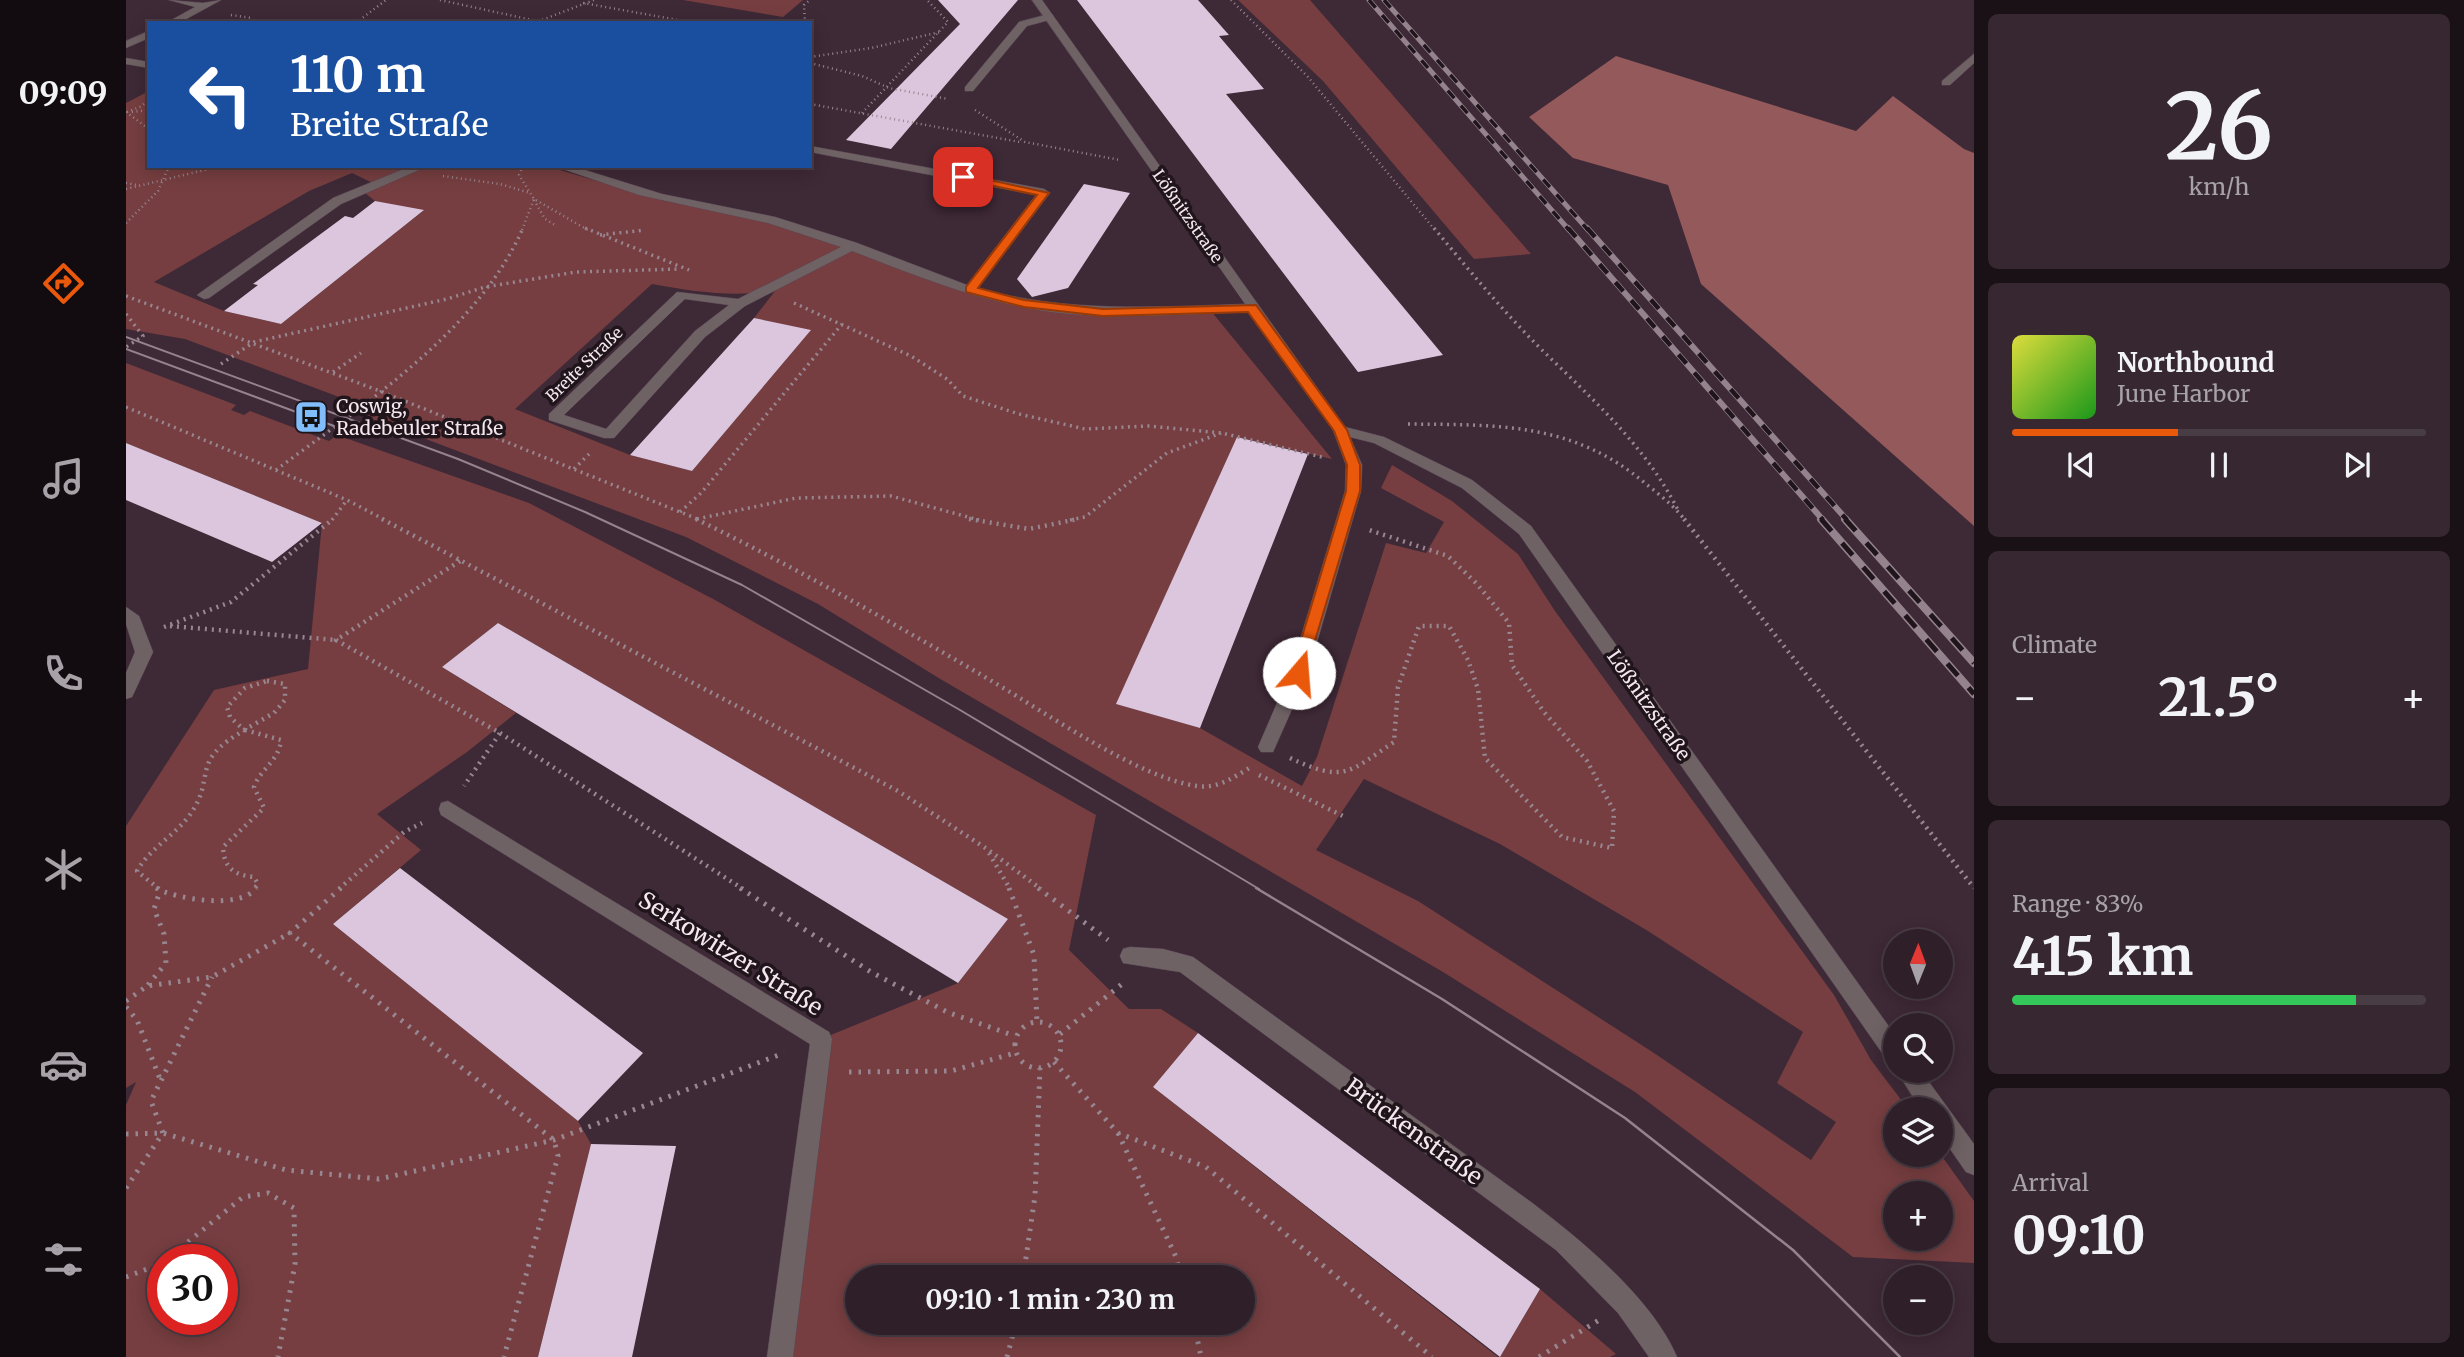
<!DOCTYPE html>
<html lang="en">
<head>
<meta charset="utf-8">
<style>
  :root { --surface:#2e1f28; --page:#362730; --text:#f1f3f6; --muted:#a7a2a8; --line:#493d45; --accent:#ea580c }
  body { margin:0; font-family:Merriweather,serif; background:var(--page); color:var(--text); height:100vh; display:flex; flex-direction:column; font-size:26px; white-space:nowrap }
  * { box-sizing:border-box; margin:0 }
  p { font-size:23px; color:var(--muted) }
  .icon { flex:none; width:38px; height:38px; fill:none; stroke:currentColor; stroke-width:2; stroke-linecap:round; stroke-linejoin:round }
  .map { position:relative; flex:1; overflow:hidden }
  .details { display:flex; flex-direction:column; gap:14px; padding:14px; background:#191116; width:490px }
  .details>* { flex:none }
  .guide { position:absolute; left:21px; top:21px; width:665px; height:147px; border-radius:0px; box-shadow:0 4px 18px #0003,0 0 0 2px var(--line); background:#1a4fa0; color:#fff; overflow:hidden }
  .needle { width:46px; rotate:1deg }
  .buttons { position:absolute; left:1757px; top:929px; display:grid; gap:14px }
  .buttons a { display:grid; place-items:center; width:70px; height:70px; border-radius:50%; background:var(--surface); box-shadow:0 4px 18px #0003,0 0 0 2px var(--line); font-size:35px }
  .speed { position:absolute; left:21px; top:1244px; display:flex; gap:14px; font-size:35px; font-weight:700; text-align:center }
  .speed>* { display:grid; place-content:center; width:91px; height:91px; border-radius:50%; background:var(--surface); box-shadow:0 4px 18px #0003,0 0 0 2px var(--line); line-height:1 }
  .speed .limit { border:10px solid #d22; background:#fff; color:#111 }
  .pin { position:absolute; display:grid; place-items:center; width:60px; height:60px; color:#fff; margin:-30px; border-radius:14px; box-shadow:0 4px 10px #0006 }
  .me { position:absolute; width:77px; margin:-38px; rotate:18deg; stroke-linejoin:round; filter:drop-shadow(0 0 5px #0008) }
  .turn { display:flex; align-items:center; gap:24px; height:147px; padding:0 28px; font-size:32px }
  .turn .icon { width:91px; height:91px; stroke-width:2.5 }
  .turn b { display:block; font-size:49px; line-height:60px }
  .big { font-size:52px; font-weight:700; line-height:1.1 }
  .details .widget { flex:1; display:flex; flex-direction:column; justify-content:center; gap:10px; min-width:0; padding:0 24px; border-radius:10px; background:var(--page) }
  .details .dial { align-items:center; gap:0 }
  .dial b { font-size:91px; line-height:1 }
  .song { display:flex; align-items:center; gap:21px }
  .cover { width:84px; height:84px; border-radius:10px; background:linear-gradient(135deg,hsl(60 70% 55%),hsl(120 70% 35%)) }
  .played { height:7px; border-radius:4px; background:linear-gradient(90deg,var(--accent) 40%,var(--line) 40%) }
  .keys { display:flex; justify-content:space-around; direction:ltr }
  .heat { display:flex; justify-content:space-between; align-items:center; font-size:38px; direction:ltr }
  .charge { height:10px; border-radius:5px; background:linear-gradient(90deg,#34c759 83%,var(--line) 0) }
  .trip { position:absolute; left:719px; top:1265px; width:410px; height:70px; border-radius:35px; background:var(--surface); box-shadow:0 4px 18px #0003,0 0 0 2px var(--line); font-weight:700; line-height:70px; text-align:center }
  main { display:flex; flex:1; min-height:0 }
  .menu { display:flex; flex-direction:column; width:126px; justify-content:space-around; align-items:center; background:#120c10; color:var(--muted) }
  .menu .icon { width:49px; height:49px }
  .menu .selected { color:var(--accent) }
  .menu b { font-size:32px; color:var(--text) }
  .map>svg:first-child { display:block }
  .green { fill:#763e40; fill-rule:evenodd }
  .forest { fill:#94595a }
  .building { fill:#dbc6dd }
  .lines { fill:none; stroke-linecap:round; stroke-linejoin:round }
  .service-casing { stroke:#5b4754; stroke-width:1 }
  .minor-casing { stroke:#5b4754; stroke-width:1 }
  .path-far3 { stroke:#988691; stroke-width:2.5; stroke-dasharray:1 3.5; stroke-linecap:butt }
  .path-far2 { stroke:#988691; stroke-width:3.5; stroke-dasharray:2 4.5; stroke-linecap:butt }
  .path-far1 { stroke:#988691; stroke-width:4.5; stroke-dasharray:2 5; stroke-linecap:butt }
  .path { stroke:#988691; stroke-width:5; stroke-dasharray:2.5 7; stroke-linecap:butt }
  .service { fill:#6f6265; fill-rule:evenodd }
  .minor { fill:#6f6265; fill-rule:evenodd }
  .tram-far1 { stroke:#94828d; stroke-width:2 }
  .tram { stroke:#94828d; stroke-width:2.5 }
  .rail-far2-casing { stroke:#94828d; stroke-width:5 }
  .rail-far1-casing { stroke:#94828d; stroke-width:6 }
  .rail-casing { stroke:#94828d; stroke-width:8 }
  .rail-far2 { stroke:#1f151b; stroke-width:3.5; stroke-dasharray:10; stroke-linecap:butt }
  .rail-far1 { stroke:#1f151b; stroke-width:4.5; stroke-dasharray:12; stroke-linecap:butt }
  .rail { stroke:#1f151b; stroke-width:5; stroke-dasharray:16; stroke-linecap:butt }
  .route { fill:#ea580c; stroke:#983908; stroke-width:2 }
  .labels { text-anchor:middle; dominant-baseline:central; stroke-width:7; stroke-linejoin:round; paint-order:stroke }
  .far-street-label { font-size:16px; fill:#f5e7ef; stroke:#1f151b }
  .poi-label { font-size:19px; fill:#f5e7ef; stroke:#1f151b; text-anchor:start }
  .street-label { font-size:19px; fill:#f5e7ef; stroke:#1f151b }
  .near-street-label { font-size:23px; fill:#f5e7ef; stroke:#1f151b }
</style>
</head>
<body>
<main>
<nav class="menu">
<b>09:09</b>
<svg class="icon selected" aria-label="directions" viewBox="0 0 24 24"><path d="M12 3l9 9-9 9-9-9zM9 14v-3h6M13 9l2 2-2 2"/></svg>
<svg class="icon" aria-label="music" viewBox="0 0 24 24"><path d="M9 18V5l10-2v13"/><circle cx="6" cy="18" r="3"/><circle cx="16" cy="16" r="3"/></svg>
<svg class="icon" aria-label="phone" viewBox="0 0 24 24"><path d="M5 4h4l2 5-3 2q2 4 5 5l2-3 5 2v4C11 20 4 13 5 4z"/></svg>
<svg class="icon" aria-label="climate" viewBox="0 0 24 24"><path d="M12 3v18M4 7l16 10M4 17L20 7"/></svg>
<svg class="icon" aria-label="car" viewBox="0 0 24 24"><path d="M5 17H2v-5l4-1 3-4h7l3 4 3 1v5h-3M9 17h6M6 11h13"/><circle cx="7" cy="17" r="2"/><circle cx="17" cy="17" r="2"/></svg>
<svg class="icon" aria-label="filters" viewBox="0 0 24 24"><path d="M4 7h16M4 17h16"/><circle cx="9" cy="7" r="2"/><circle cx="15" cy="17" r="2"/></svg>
</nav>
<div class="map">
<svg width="1848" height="1357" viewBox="0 0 1848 1357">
  <rect width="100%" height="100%" fill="#3e2936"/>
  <path class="green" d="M 557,0 L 677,0 L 657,17 Z
    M 1112,0 L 1184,0 L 1405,254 L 1348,259 L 1197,81 Z
    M 23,91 L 23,166 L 420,166 L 532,199 L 643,221 L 899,305 L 1085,311 L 1206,459 L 1111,437 L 991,704 L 1074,728 L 1176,786 L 1191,757 L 1260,543 L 1300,553 L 1318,522 L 1255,488 L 1266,465 L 1326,501 L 1392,554 L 1429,611 L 1708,995 L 1745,1060 L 1782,1109 L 1769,1110 L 1769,1155 L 1815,1155 L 1848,1201 L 1848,1263 L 1727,1257 L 1509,1092 L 1317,972 L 816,680 L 692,604 L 560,537 L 236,415 L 229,403 L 59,339 L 0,329 L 0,103 ZM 226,173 L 253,186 L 239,193 L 249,201 L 297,211 L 155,324 L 98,311 L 28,282 L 183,191 ZM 526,284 C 569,292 606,297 649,291 L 628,318 L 684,331 L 566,471 L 504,455 L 389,409 ZM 1238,779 L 1374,844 L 1522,931 L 1677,1032 L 1651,1083 L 1710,1122 L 1685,1160 L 1528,1053 L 1292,901 L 1190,850 ZM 1769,1194 L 1815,1194 L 1815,1239 L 1769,1239 Z
    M 0,363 L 110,405 L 105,410 L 118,415 L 124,411 L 203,441 L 211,435 L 403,503 L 589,600 L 970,815 L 943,950 L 1003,1009 L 1035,1009 L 1072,1033 L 1027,1087 L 1372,1357 L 653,1357 L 695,1039 L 832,983 L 882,919 L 372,623 L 316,667 L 390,713 L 341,752 L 251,814 L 295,850 L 207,924 L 452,1121 L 465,1144 L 412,1357 L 0,1357 L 0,1105 L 10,1082 L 0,1088 L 0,826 L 88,690 L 182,669 L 196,523 L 0,443 ZM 37,1260 L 96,1260 L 96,1320 L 37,1320 ZM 732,1278 L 1116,1278 L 1116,1323 L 732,1323 Z
    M 1414,1289 L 1490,1354 L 1484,1357 L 1374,1357 Z"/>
  <path class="forest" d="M 1490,56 L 1730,131 L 1767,96 L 1838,149 L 1848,153 L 1848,526 L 1575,284 L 1542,185 L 1447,158 L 1403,117 Z"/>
  <path class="building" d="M 812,0 L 892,0 L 765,149 L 720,140 L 834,24 Z
    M 951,0 L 1072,0 L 1103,35 L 1093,36 L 1138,89 L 1100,94 L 1317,355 L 1232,372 Z
    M 958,184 L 1004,193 L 942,288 L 906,297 L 891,279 Z
    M 249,201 L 298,210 L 155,324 L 98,311 L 132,285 L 127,284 L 219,216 L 227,218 Z
    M 628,318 L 685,330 L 566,471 L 504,455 Z
    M 1111,437 L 1182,454 L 1074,728 L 990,704 Z
    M 0,443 L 196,523 L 146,562 L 0,500 Z
    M 372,623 L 882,919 L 832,983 L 316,667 Z
    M 274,868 L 517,1053 L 452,1121 L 207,924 Z
    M 1072,1033 L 1414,1289 L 1374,1357 L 1027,1087 Z
    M 465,1144 L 550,1146 L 506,1357 L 412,1357 Z"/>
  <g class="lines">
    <defs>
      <path id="service" d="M 923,14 L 927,15 L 927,19 L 901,26 L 847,91 L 839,91 L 839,87 L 893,22 Z"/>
      <path id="minor" d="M 43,0 L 77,3 L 95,0 L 53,23 L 40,23 L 69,7 Z
        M 906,0 L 916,0 L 1219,427 L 1258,437 L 1346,480 L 1405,526 L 1769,1035 L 1769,1063 L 1761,1060 L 1393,534 L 1336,488 L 1248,443 L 1224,437 L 1236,465 L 1235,491 L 1182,673 L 1147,752 L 1135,752 L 1132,747 L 1164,673 L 1219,491 L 1220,465 L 1207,430 L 1124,312 C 1058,314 991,320 926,312 C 856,303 791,276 726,251 L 619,306 L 579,337 L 488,438 L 478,438 L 423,420 L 423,414 L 551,292 L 612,299 L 715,247 L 642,223 L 513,195 L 428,166 L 446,166 L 536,194 L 649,217 L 731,243 L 841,285 L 910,195 L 684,152 L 684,146 L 918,189 L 924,193 L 852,288 C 940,313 1029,307 1119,304 ZM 559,299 L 603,305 L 569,331 L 480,429 L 438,415 Z
        M 23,31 L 23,38 L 0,48 L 0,41 Z
        M 1848,54 L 1848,63 L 1824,85 L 1816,85 L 1816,81 Z
        M 0,58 L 23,62 L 23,68 L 0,64 Z
        M 285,166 L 302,166 L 215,204 L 83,298 L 78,299 L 71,295 L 207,198 Z
        M 0,607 L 13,616 L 27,652 L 6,697 L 0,699 L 0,673 L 9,652 L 0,624 Z
        M 322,801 L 703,1032 L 706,1039 L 667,1357 L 641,1357 L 684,1044 L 315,815 L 313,809 L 315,803 Z
        M 1004,947 L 1037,949 L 1067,957 L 1405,1202 C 1455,1240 1526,1298 1551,1357 L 1523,1357 L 1492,1313 L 1430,1250 L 1054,972 L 997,963 L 994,956 L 997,949 Z
        M 1771,1071 L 1795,1071 L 1848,1144 L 1848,1175 L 1840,1172 L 1815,1136 L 1815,1110 L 1795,1110 Z"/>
    </defs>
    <use href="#service" class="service-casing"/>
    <use href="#minor" class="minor-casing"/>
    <path class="path-far3" d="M 314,0 L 420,23
      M 1105,0 L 1182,77 L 1309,230
      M 457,3 L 569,23
      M 105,15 L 126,18
      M 419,20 L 436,23
      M 237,23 L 231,22 L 260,0
      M 408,23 L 468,0
      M 679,23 L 678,5 L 684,0
      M 684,57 L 745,48 L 814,32
      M 684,63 L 736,76 L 763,88 L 822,99
      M 684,104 L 894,142
      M 849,110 L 899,142 L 994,160
      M 0,112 L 23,129
      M 1,112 L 16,106 L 23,98
      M 6,112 L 23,110
      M 736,113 L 822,22 L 801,0
      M 397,166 L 393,175 L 408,199 L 462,230
      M 317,176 L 374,184 L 404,193
      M 0,183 L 11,185
      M 0,189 L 95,166
      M 408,200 L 419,219 L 429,225
      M 0,223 L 32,191 L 43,166
      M 396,230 L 408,199"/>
    <path class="path-far2" d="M 459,228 L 563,270
      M 1308,228 C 1342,269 1376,310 1414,348 C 1466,399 1519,445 1552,510
      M 474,235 L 519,230
      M 0,296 L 254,391 L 574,520
      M 668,303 L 785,356 L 821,379 L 837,396 L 893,414 L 959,429 L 1022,426 L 1096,433 L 1196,457
      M 0,314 L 17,336 L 0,347
      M 95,364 L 128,342 L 321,299 L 359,287 L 450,272 L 554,269
      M 207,372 L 235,353
      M 0,407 L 221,500 L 259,520
      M 1282,424 C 1372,425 1447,422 1520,484 C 1534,495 1548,506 1559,520
      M 448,469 L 463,454
      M 150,470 C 237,405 352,331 397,228
      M 554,512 L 575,493 L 716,324
      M 571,519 L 670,498 L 765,496 L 853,520
      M 206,520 L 221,500
      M 944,520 L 959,517 L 1041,453 L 1095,433"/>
    <path class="path-far1" d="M 256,519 L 772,791 L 861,849 L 915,889
      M 570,519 C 672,569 771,625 869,683 C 922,714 1013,778 1071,786 C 1092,789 1108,777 1125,767
      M 843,519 L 903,529 L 952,519
      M 1558,519 L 1848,888
      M 334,561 L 210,640 L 374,733 L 338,786
      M 44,626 L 210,640
      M 38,627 L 105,602 L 207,519
      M 141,681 L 159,684 L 159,700 L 148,713 L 118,730 L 104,717 L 101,707 L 119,688 Z
      M 119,730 L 155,740 C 153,761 135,768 128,787 L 138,808 L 97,847 C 98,868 108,875 128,877 L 132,884 L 128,889
      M 374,733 L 617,889
      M 1164,758 C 1218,783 1222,773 1268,742 L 1272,687 L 1293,626 L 1323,626 L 1342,660 L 1352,689 L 1359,758 L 1436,837 L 1486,848 L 1488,811 L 1461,761 L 1418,712 L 1386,665 L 1383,623 L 1351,584 L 1322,556 L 1243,530
      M 1133,775 L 1217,816
      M 863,853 L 884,889
      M 33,889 L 11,871 C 24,848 47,837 63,816 C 92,777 61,762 119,730
      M 213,889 L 278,832 L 296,823"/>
    <path class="path" d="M 30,888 C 50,899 114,910 130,888
      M 215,888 L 164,933 L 428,1140 L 432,1156 L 378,1357
      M 614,888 L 745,972 L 821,1012 L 889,1036
      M 883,888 L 908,955 L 911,1022
      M 912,888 L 982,940
      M 22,985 L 40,963 L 38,934 L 28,909 L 34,891
      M 0,1001 L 21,986 L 86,977 L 164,933
      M 0,1007 L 11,1020 L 34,1079
      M889 1045a23 23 0 1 1 46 0a23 23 0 1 1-46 0Z
      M 934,1034 L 996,984
      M 928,1062 L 992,1133 L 1080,1167 L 1306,1357
      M 723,1072 L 825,1071 L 889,1053
      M 992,1133 L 1050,1257 L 1055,1278
      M 0,1134 L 37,1133 L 160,1170 L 253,1179 L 428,1140 L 658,1053
      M 0,1188 L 37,1133 L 25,1101 L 86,977
      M 40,1260 L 117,1197 L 142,1193 L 168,1208 L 169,1264 L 152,1357
      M 0,1277 L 37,1263
      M 897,1278 L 909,1196 L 914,1068
      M 1068,1323 L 1075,1357
      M 881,1357 L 890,1323
      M 1413,1357 L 1473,1320"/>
    <use href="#service" class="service"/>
    <use href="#minor" class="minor"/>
    <path class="tram-far1" d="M 0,337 L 332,459 L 459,512 L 616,585 L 834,710 L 1133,889
      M 0,349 L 208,426 L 244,436"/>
    <path class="tram" d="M 1130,888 L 1316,999 L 1499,1118 L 1667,1250 L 1774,1357"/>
    <defs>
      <path id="rail-far2" d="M 1243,0 L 1443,230
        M 1258,0 L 1462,230"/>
      <path id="rail-far1" d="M 1442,228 L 1697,520
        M 1461,228 L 1721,520"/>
      <path id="rail" d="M 1695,519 L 1848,694
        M 1719,519 L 1848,663"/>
    </defs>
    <use href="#rail-far2" class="rail-far2-casing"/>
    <use href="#rail-far1" class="rail-far1-casing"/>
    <use href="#rail" class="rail-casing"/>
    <use href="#rail-far2" class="rail-far2"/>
    <use href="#rail-far1" class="rail-far1"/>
    <use href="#rail" class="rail"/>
  </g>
  <path class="route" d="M 837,174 L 923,193 L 852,288 L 898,300 L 977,309 L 1130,305 L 1221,430 L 1234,465 L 1234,491 L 1178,677 L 1173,679 L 1165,673 L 1220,491 L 1221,465 L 1208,431 L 1122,312 L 977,316 L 898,307 L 840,292 L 840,287 L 911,195 L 834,179 L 834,175 Z"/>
  <defs>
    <symbol id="bus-square" viewBox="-11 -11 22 22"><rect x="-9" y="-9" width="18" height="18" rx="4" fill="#80bdfa" stroke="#1f151b"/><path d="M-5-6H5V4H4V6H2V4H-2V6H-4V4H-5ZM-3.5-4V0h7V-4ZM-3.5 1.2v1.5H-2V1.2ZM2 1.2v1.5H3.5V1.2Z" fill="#111"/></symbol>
  </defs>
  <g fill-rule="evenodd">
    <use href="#bus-square" x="166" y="398" width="38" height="38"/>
  </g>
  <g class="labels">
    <g class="far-street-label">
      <text transform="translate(1062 216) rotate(55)">Lößnitzstraße</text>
      <text transform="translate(458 364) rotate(-44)">Breite Straße</text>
    </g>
    <g class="poi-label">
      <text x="210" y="406">Coswig,<tspan x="210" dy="22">Radebeuler Straße</tspan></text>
    </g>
    <g class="street-label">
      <text transform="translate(1523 705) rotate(55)">Lößnitzstraße</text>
    </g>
    <g class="near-street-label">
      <text transform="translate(605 953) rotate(32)">Serkowitzer Straße</text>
      <text transform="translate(1288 1131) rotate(36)">Brückenstraße</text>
    </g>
  </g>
</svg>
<div class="buttons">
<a><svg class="needle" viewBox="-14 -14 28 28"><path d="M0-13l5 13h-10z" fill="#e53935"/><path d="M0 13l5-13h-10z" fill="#a7a2a8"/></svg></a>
<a><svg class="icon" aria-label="search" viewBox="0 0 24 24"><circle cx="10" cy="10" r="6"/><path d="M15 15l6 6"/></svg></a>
<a><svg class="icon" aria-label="layers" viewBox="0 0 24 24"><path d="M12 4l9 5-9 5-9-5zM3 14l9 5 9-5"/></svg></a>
<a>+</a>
<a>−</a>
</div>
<div class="speed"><div class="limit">30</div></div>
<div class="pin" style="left:837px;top:177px;background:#d93025"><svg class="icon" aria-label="arrive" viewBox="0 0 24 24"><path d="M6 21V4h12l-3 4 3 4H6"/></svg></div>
<svg class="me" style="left:1173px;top:673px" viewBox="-20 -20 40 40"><circle r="19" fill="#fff"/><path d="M0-13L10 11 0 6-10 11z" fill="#ea580c"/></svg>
<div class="trip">09:10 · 1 min · 230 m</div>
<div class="guide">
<div class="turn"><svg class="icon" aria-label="left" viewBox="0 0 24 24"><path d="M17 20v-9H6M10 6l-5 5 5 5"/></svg><div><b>110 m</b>Breite Straße</div></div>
</div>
</div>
<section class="details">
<div class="widget dial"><b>26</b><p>km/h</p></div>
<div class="widget">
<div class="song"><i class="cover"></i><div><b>Northbound</b><p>June Harbor</p></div></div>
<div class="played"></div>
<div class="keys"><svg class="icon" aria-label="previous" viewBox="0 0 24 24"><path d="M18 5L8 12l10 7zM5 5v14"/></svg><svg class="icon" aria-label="pause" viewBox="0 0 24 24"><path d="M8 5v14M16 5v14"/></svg><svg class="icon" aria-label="next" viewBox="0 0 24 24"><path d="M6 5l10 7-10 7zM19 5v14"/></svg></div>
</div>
<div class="widget"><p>Climate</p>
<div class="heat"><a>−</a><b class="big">21.5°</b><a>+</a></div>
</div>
<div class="widget"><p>Range · 83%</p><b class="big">415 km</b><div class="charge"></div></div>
<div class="widget"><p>Arrival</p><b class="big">09:10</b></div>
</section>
</main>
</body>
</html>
